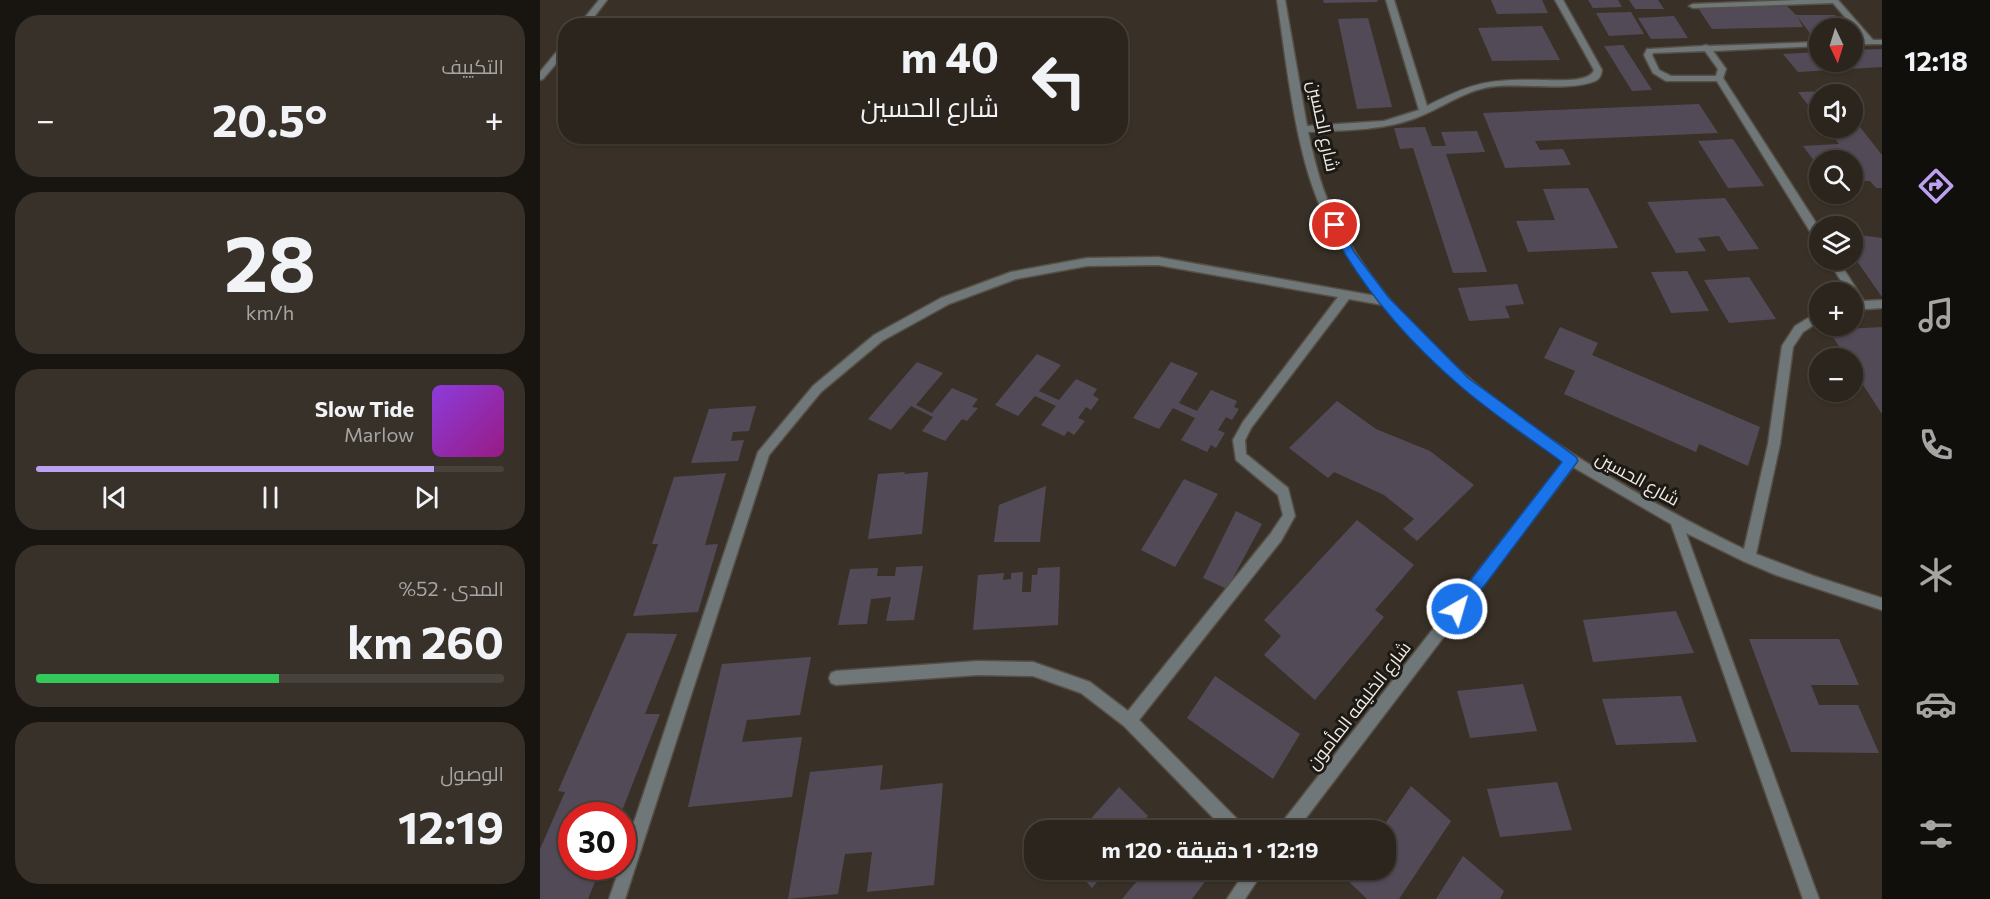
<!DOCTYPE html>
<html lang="ar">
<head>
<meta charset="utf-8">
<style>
  :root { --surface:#2b251d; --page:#37312a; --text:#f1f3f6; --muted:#a6a5a4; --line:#47423b; --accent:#bca0f2 }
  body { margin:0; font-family:Commissioner,Cairo,sans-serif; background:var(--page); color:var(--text); direction:rtl; height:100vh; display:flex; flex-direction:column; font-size:22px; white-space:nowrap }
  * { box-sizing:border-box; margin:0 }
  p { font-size:20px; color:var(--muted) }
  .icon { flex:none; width:33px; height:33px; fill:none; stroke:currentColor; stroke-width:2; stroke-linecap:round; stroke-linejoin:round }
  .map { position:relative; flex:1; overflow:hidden; direction:ltr }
  .details { display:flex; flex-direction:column; gap:15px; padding:15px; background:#181410; width:540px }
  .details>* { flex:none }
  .hud { position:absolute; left:18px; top:18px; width:570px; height:126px; border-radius:24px; box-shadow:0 2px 4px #0004,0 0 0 2px var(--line); direction:rtl; background:#2b251d; color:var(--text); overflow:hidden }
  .needle { width:39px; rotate:176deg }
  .controls { position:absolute; left:1269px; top:18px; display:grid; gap:12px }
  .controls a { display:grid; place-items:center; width:54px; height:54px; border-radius:50%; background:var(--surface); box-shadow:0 2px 4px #0004,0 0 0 2px var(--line); font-size:30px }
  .speed { position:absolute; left:18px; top:802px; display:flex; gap:12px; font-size:30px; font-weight:700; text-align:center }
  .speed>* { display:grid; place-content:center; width:78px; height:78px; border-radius:50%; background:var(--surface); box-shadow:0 2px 4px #0004,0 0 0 2px var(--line); line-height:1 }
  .speed .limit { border:9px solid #d22; background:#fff; color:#111 }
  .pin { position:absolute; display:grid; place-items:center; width:51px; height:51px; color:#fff; margin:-26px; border:3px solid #fff; border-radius:50%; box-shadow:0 2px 6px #0007 }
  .me { position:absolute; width:66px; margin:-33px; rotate:38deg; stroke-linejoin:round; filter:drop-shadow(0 0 4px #0008) }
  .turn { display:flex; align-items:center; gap:21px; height:126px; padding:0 30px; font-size:27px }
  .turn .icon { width:78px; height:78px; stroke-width:2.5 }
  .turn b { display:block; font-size:42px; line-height:51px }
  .big { font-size:45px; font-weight:700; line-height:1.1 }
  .details .tile { flex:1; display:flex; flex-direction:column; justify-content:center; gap:9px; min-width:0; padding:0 21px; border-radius:24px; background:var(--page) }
  .details .dial { align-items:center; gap:0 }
  .dial b { font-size:78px; line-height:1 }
  .song { display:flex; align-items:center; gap:18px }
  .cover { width:72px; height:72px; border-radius:9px; background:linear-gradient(135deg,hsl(270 70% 55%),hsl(310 70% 35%)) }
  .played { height:6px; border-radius:3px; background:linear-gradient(90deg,var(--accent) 85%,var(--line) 85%) }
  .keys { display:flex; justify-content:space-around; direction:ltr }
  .heat { display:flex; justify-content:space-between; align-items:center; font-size:33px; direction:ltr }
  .charge { height:9px; border-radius:4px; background:linear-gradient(90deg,#34c759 52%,var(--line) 0) }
  .trip { position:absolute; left:484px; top:820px; width:372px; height:60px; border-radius:24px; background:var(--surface); box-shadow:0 2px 4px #0004,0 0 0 2px var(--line); font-weight:700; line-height:60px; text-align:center; direction:rtl }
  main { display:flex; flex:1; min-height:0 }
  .tabs { display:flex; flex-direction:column; width:108px; justify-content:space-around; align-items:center; background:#110f0c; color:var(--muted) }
  .tabs .icon { width:42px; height:42px }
  .tabs .active { color:var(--accent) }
  .tabs b { font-size:27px; color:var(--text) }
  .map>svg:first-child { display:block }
  .building { fill:#524b57 }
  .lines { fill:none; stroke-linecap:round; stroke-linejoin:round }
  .service-casing { stroke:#564f45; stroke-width:3 }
  .minor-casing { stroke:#564f45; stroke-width:3 }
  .tertiary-casing { stroke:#564f45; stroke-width:3 }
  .service { fill:#6f7778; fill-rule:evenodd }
  .minor { fill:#6f7778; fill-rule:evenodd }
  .tertiary { fill:#6f7778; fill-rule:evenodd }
  .route { fill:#1a73e8; stroke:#114b97; stroke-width:1.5 }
  .labels { text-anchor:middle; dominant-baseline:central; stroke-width:6; stroke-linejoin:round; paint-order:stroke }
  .street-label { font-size:18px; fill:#f0ebe4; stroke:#1d1a15 }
</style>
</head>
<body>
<main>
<nav class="tabs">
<b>12:18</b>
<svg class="icon active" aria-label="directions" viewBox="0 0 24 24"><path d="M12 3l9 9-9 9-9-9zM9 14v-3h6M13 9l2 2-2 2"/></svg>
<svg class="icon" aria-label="music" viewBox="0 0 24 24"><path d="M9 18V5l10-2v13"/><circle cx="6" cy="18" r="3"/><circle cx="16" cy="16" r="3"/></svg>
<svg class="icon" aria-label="phone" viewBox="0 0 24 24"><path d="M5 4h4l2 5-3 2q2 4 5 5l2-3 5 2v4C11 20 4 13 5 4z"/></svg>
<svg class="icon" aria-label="climate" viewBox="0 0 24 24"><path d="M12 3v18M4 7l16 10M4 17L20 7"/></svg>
<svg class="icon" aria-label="car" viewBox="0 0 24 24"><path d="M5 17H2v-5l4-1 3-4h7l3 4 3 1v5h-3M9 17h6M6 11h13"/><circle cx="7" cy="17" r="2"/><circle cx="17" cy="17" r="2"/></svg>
<svg class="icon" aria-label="filters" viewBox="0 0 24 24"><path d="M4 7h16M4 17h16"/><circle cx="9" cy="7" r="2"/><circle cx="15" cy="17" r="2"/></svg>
</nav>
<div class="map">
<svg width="1342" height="899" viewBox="0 0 1342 899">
  <rect width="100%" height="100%" fill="#393127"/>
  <path class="building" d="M 783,0 L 837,0 L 838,2 L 784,3 Z
    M 951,0 L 1002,0 L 1008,13 L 957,14 Z
    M 1048,0 L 1078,0 L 1082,7 L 1053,8 Z
    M 1089,0 L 1118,0 L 1124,9 L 1095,9 Z
    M 1247,6 L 1256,15 L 1295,15 L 1307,28 L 1280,28 L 1280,36 L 1272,36 L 1257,16 L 1263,27 L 1172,29 L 1158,8 Z
    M 1091,12 L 1104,34 L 1069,36 L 1056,13 Z
    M 1134,16 L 1148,38 L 1111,39 L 1098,18 Z
    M 828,18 L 852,107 L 817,109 L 798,19 Z
    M 1002,26 L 1020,60 L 952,61 L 938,28 Z
    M 1083,45 L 1112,90 L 1092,91 L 1064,46 Z
    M 1342,49 L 1342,67 L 1258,72 L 1243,54 L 1280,52 L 1280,62 L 1312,62 L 1312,50 Z
    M 1290,91 L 1294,94 L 1280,94 L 1280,120 L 1258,92 Z
    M 1159,104 L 1178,133 L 995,141 L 1000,150 L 1023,149 L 1031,165 L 965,168 L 943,113 Z
    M 1312,117 L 1342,155 L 1342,188 L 1336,188 L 1330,181 L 1313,181 L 1320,190 L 1312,191 L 1312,160 L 1280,160 L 1280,169 L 1263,146 L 1299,144 L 1286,128 L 1312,128 Z
    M 885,127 L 892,146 L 906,146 L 901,132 L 937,131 L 945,152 L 906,154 L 947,272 L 913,273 L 873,148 L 860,149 L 854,128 Z
    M 1193,139 L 1224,186 L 1188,188 L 1158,141 Z
    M 1048,188 L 1078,248 L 988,252 L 976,221 L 1015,220 L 1003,189 Z
    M 1185,198 L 1219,249 L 1188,251 L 1179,236 L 1158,238 L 1166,251 L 1136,253 L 1107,202 Z
    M 1312,234 L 1342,238 L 1342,297 L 1312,254 Z
    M 1147,271 L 1169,311 L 1131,313 L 1111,272 Z
    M 1209,277 L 1236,319 L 1189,323 L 1164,280 Z
    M 977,284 L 984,304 L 965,306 L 970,318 L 929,321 L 918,288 Z
    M 1020,327 L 1058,343 L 1052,355 L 1220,427 L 1208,466 L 1159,444 L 1156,452 L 1024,394 L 1035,371 L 1004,358 Z
    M 1342,327 L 1342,414 L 1312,368 L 1312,358 L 1307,358 L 1288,330 Z
    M 497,354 L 521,365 L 499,391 L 519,400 L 536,379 L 557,389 L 553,395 L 559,399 L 551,410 L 546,407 L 538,418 L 545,421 L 534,435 L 528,431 L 524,436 L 501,425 L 516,406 L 495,396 L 478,416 L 455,405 Z
    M 377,362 L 403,373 L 376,405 L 392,413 L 412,388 L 438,399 L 432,407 L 438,408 L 427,421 L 422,419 L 405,441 L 382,431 L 393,417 L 371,406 L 351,430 L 328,419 Z
    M 631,362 L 658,373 L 639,403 L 657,411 L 671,390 L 697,401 L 694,407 L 699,409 L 692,420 L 686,417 L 678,430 L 685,433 L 676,448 L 671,445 L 667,452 L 641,440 L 655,418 L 633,408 L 619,429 L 593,418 Z
    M 797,401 L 836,429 L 890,451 L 934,485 L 877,541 L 863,529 L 874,519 L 844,495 L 794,472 L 788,478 L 749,448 Z
    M 216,406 L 209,431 L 193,432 L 191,441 L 204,440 L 198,461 L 151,463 L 169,409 Z
    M 365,472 L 364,474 L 388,472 L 382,534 L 328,539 L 338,474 Z
    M 186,473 L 165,545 L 178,544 L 158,612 L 93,616 L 118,544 L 112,544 L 134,477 Z
    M 644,479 L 678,494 L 635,567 L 601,550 Z
    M 506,486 L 500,542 L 454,542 L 459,505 Z
    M 696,511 L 722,524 L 687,589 L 663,578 Z
    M 817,520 L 874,565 L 835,610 L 844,617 L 775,700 L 724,655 L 741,636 L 724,620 Z
    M 383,566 L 374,620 L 346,621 L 351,597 L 331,599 L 327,624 L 298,625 L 310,569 L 338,568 L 337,576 L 355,576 L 356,567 Z
    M 520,567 L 518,625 L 433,630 L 438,575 L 464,573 L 463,580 L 471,579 L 471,573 L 483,572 L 482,592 L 491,592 L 492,575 L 497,575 L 498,568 Z
    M 1136,611 L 1154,653 L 1053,662 L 1043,620 Z
    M 87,633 L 137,634 L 105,714 L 120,714 L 80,816 L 32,816 L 32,867 L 61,867 L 48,899 L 0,899 L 0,849 L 25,792 L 18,791 Z
    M 1209,639 L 1299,639 L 1319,685 L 1271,685 L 1279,705 L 1318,705 L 1339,753 L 1251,752 Z
    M 271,657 L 260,715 L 207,720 L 202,742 L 262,737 L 252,797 L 148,807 L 182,664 Z
    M 675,676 L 760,734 L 733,779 L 647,718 Z
    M 983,684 L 997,731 L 930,738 L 917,691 Z
    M 1141,696 L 1157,742 L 1076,745 L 1062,699 Z
    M 343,765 L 340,790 L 403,783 L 394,885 L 327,892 L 332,852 L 305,854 L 298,894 L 248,899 L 270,772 Z
    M 1017,782 L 1032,830 L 960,837 L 947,789 Z
    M 871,786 L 911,821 L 859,899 L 827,899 L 806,879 L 812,870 L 846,870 L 846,831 L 840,831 Z
    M 579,787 L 608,816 L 595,831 L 540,831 Z
    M 923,856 L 964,891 L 960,899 L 896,899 Z
    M 536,870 L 567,870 L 552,888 Z
    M 588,870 L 599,870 L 606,877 L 611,870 L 658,870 L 667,879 L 652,899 L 582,899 L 598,880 Z"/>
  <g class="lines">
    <defs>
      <path id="service" d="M 1334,40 L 1335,42 L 1331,44 L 1312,45 L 1312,41 Z
        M 1280,42 L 1280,46 L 1173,51 L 1186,69 L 1183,78 L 1179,81 L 1126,81 L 1113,73 L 1104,55 L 1107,49 L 1110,49 L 1162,46 L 1166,45 L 1169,46 ZM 1165,51 L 1178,69 L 1176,76 L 1131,76 L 1119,70 L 1112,55 L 1113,53 Z"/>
      <path id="minor" d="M 737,0 L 745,0 L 767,126 L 844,121 L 879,110 L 846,0 L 854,0 L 887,106 C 933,82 950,79 1003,80 C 1015,80 1050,83 1054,70 L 1015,0 L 1023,0 L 1062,70 C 1061,75 1060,79 1055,81 C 1033,91 984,84 958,86 C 926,88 902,109 873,119 C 839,131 803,130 768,132 C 774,158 780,185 792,210 C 864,365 1057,477 1204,549 L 1228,444 L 1242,346 L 1255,326 L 1280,311 L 1280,321 L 1263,332 L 1253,347 L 1240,444 L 1216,554 L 1274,576 L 1342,598 L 1342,610 L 1236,575 L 1203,561 L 1146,533 L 1279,899 L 1263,899 L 1131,524 L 1033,467 L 756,831 L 738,831 L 740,825 L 1024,461 C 959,415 893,368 843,305 L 809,299 L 711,428 L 705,440 L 706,454 L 748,488 L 755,516 L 741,541 L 599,720 L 703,825 L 705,831 L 686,831 L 584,726 L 541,693 L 493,676 L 438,675 L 296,685 L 291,683 L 289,678 L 291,673 L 296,671 L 438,661 L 493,662 L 550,682 L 588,711 L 731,533 L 743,515 L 738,495 L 696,460 L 693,440 L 703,422 L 798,297 L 618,265 L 547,266 L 476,279 L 409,304 L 342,341 L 281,392 L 229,455 L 85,899 L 69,899 L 80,867 L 82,867 L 82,858 L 218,452 L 273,386 L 334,335 L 401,298 L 471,272 L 547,258 L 618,257 L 836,296 C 815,269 797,241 782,210 C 755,152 747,64 737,0 Z
        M 1258,0 L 1298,0 L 1333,40 L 1342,40 L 1342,44 L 1328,44 L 1293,3 L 1153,8 L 1149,6 L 1153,4 Z
        M 1179,75 L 1183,78 L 1280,229 L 1280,241 L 1276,241 L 1175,78 Z
        M 1288,260 L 1298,260 L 1324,301 L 1342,300 L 1342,308 L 1312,310 L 1312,292 L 1308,292 Z
        M 706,870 L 724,870 L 705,899 L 687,899 Z"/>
      <path id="tertiary" d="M 59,0 L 67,0 L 47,26 L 38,26 Z
        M 23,44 L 26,44 L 26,52 L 3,79 L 0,80 L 0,72 Z"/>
    </defs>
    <use href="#service" class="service-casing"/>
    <use href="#minor" class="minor-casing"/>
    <use href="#tertiary" class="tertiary-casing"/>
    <use href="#service" class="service"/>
    <use href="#minor" class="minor"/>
    <use href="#tertiary" class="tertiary"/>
  </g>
  <path class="route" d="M 795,221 L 799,222 L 814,252 L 849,298 L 928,378 L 1036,457 L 1038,461 L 923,614 L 917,616 L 912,614 L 909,609 L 912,604 L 1022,462 C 988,437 951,413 919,385 C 867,340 820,286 789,225 Z"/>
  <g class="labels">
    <g class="street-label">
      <text transform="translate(784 126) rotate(78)">شارع الحسين</text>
      <text transform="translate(1098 478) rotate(29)">شارع الحسين</text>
      <text transform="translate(818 705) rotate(-52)">شارع الخليفه المأمون</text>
    </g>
  </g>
</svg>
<div class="controls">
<a><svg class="needle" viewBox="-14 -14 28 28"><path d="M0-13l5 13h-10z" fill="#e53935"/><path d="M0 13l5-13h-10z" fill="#a6a5a4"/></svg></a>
<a><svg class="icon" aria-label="sound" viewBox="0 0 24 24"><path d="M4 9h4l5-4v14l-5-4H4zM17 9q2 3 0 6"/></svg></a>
<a><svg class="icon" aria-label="search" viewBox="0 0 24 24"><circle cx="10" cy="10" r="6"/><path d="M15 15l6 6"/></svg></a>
<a><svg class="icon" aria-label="layers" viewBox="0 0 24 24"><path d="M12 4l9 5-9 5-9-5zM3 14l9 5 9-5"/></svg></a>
<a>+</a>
<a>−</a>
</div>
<div class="speed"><div class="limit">30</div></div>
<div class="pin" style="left:795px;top:225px;background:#d93025"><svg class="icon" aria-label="arrive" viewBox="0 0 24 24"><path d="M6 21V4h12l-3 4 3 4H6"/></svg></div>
<svg class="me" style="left:917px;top:609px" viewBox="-20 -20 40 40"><circle r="17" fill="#1a73e8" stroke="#fff" stroke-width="3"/><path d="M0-11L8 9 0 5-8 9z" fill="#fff"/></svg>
<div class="trip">12:19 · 1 دقيقة · 120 m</div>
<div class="hud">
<div class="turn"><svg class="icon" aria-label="left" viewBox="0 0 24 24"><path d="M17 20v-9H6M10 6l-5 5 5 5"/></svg><div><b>40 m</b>شارع الحسين</div></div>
</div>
</div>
<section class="details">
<div class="tile"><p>التكييف</p>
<div class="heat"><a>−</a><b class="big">20.5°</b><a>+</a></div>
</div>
<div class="tile dial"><b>28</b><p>km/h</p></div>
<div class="tile">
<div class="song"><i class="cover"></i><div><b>Slow Tide</b><p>Marlow</p></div></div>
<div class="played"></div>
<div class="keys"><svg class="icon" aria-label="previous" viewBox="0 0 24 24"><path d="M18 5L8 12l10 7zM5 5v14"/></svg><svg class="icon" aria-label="pause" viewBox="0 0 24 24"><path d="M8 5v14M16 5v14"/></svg><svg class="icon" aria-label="next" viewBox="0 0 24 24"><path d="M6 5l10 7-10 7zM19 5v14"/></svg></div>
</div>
<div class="tile"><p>المدى · 52%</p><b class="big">260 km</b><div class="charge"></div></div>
<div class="tile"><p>الوصول</p><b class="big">12:19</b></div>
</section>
</main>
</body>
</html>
